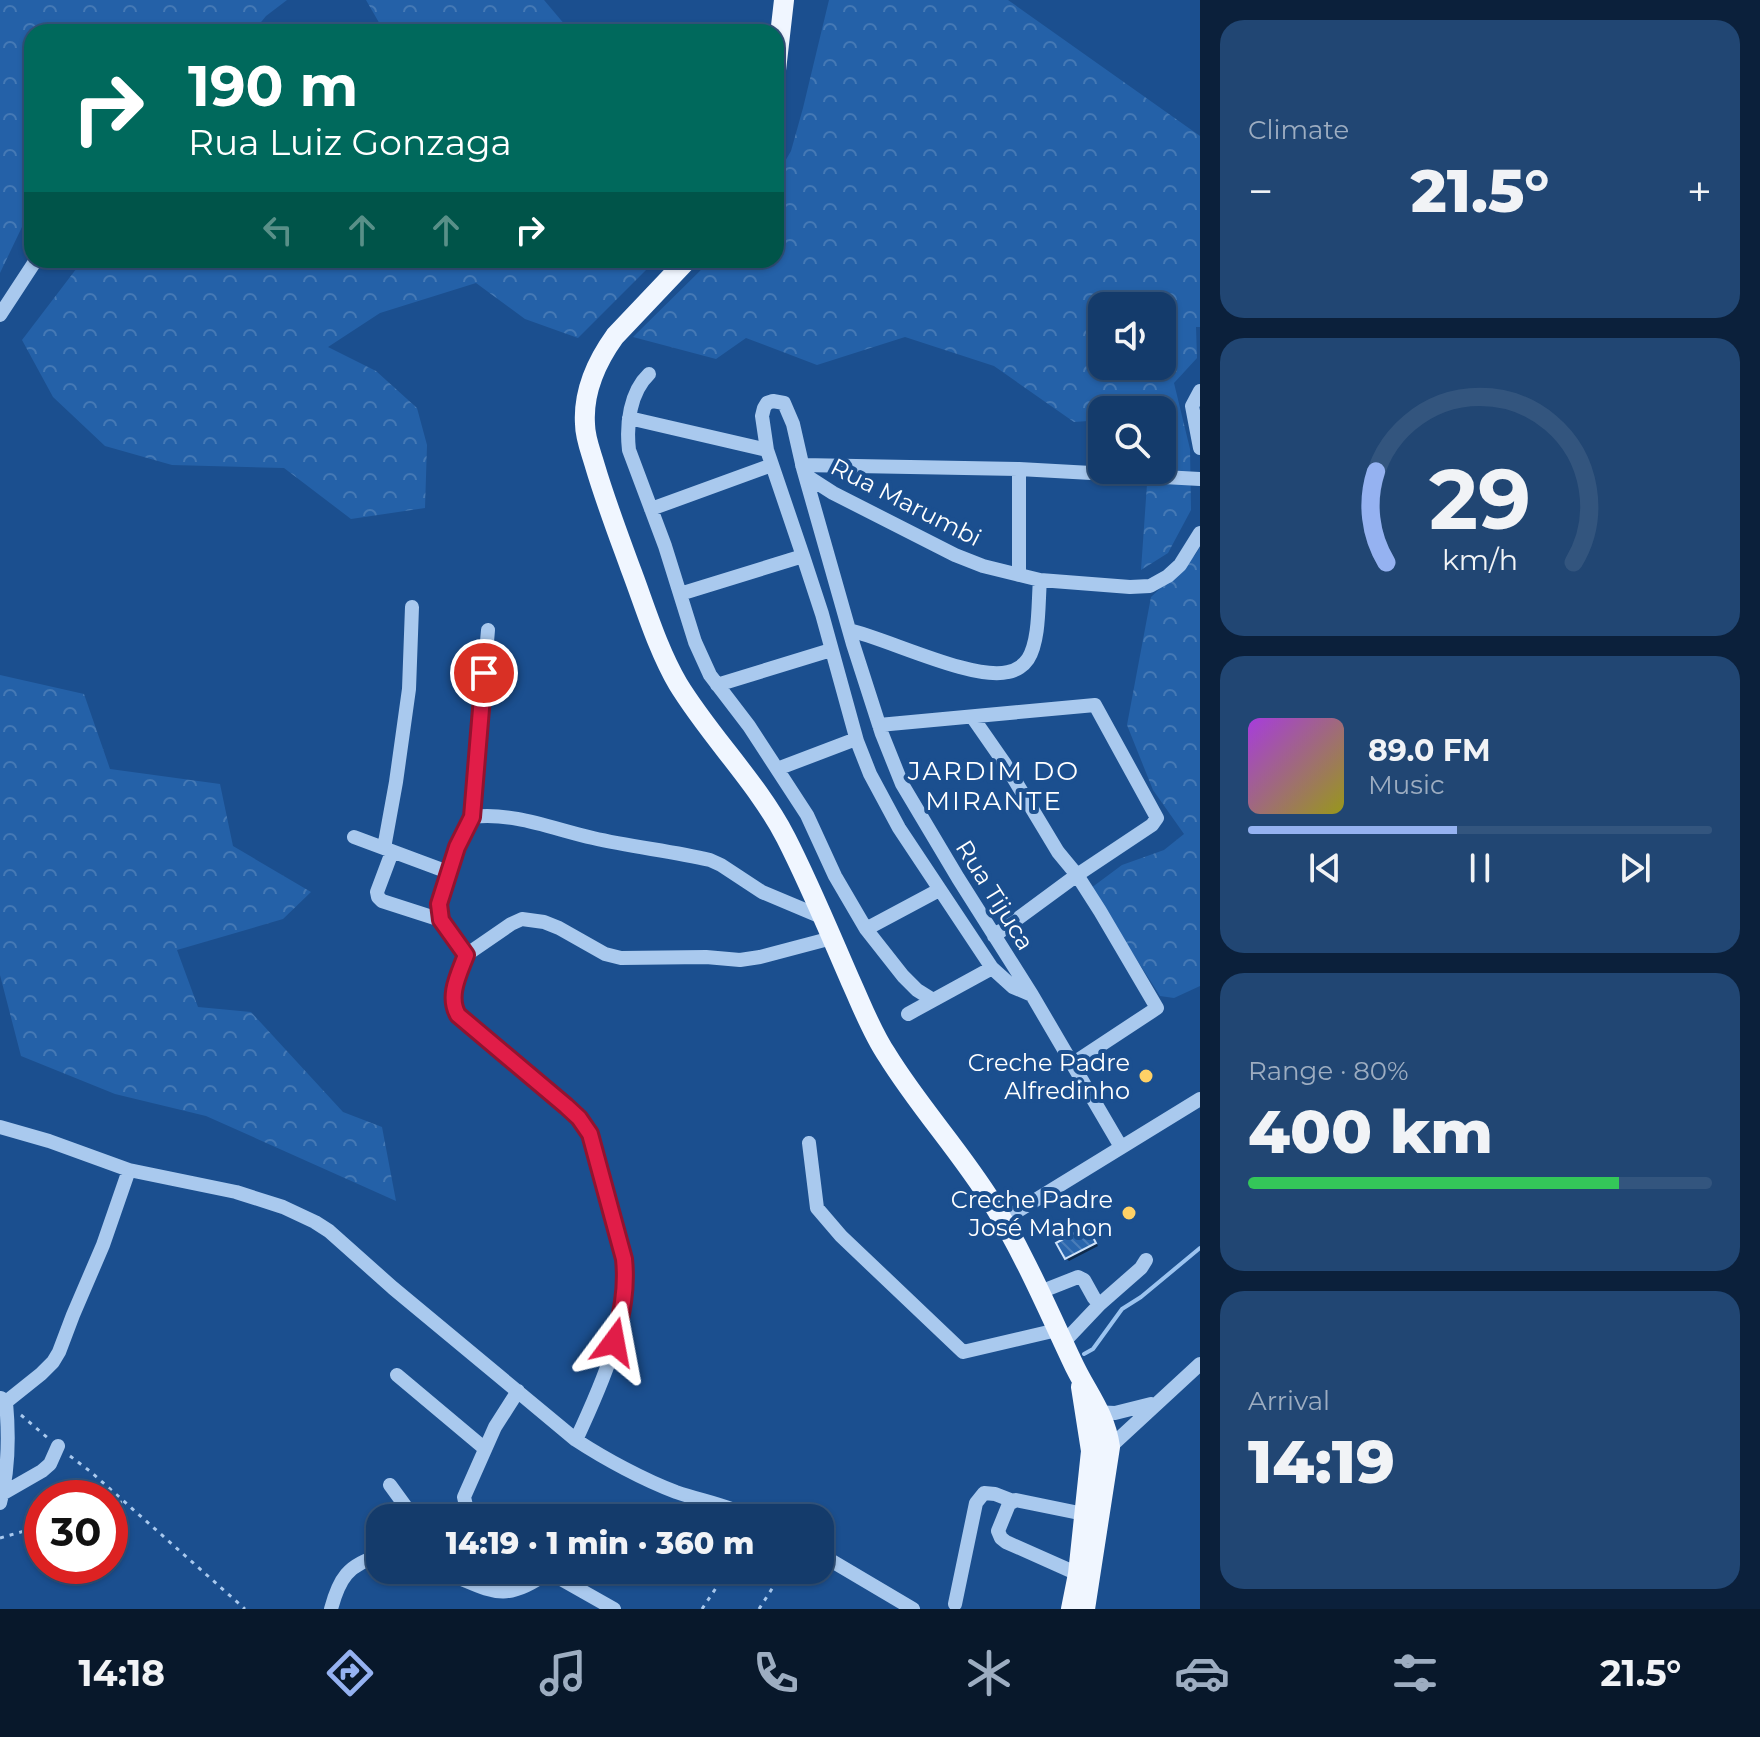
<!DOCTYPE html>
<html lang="en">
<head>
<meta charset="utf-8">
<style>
  :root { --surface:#143b6b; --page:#214673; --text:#f1f3f6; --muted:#9dadc1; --line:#33557e; --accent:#95b2f1 }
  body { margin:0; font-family:Montserrat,sans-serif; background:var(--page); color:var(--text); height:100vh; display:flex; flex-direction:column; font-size:30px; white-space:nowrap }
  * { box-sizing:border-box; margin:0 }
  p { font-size:26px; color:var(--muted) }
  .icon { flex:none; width:44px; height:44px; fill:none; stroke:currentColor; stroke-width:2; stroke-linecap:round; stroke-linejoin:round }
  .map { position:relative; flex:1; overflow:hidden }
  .drawer { display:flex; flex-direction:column; gap:20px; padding:20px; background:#0b203b; width:560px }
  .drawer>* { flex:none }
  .top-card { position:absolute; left:24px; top:24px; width:760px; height:244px; border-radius:24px; box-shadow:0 2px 6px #0004,0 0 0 2px var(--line); background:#00695c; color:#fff; overflow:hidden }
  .buttons { position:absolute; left:1088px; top:292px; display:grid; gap:16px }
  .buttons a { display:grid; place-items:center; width:88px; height:88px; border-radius:16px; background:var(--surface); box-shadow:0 2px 6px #0004,0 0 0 2px var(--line); font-size:40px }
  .speed { position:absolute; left:24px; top:1480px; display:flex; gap:16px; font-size:40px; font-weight:700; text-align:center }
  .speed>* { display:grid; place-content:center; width:104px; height:104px; border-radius:50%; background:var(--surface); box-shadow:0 2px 6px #0004,0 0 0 2px var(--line); line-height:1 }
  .speed .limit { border:12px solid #d22; background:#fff; color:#111 }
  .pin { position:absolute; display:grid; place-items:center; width:68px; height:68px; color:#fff; margin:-34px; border:4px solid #fff; border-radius:50%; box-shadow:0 2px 8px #0007 }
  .me { position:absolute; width:88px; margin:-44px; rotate:13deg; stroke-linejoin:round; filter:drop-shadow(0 0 6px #0008) }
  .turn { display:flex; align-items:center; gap:28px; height:168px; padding:0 32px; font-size:36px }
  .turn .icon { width:104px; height:104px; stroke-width:2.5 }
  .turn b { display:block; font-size:56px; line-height:68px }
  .lanes { display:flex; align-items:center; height:76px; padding:0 32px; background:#0003; justify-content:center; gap:40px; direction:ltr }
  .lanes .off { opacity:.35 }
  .big { font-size:60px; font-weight:800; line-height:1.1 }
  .drawer .tile { flex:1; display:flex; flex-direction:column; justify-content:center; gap:12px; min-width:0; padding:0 28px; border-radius:24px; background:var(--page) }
  .drawer .dial { align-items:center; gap:0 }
  .dial svg { height:208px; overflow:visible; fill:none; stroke:var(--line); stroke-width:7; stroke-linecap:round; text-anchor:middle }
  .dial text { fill:var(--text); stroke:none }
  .song { display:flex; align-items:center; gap:24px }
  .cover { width:96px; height:96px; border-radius:12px; background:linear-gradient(135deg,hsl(280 70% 55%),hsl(60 70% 35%)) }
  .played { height:8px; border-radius:4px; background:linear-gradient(90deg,var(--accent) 45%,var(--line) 45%) }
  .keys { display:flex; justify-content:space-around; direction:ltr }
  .heat { display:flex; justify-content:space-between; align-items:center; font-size:44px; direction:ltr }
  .charge { height:12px; border-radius:6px; background:linear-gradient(90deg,#34c759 80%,var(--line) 0) }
  .trip { position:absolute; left:366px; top:1504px; width:468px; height:80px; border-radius:24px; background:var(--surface); box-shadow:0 2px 6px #0004,0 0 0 2px var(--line); font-weight:800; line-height:80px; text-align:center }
  .tabs { display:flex; height:128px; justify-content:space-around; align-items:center; background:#08182b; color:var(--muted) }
  .tabs .icon { width:56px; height:56px }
  .tabs .selected { color:var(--accent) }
  .tabs b { font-size:36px; color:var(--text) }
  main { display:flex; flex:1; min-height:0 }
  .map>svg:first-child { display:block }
  .forest { fill:url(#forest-crowns); fill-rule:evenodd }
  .shadow { fill:#0007 }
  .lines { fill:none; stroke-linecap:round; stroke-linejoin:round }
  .stream { stroke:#9cc4f0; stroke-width:4 }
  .building { fill:url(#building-back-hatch); stroke:#cfe3fa; stroke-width:2 }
  .path { stroke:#a9c9ee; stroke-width:3; stroke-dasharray:4 6; stroke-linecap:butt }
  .minor { stroke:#a9c9ee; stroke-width:14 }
  .major { stroke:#f0f6ff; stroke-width:20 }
  .route-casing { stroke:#92132f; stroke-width:20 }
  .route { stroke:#e11d48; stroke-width:14 }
  .poi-dot { fill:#ffd166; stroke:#1b4f8f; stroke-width:3 }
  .labels { text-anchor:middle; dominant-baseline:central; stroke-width:8; stroke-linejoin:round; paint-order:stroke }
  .street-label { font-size:24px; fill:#fff; stroke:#1b4f8f }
  .poi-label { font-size:24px; fill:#fff; stroke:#1b4f8f; text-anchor:end }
  .neighbourhood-label { font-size:26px; letter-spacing:2px; fill:#fff; stroke:#1b4f8f }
</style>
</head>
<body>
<main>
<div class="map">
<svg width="1200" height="1609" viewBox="0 0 1200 1609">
  <defs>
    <pattern id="forest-crowns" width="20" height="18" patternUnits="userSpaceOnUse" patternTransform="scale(2)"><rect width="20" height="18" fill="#2461a8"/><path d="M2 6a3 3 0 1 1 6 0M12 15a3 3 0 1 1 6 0" fill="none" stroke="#4579b5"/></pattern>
    <pattern id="building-back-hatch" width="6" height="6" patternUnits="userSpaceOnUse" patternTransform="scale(2)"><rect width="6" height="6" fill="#2a66ad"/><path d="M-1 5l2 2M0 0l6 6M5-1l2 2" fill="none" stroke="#4a7db9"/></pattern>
  </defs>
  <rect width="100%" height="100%" fill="#1b4f8f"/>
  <path class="forest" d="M 0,0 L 287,0 L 266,16 L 253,32 L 32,32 L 32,206 L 0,273 Z
    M 366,0 L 544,0 L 571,32 L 379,32 L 381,26 Z
    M 829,0 L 1008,0 L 1200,136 L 1200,327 L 1196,327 L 1197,358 L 1174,383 L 1190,449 L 1191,510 L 1168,553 L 1141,570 L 1148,470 L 1162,470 L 1162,410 L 1102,410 L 1102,420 L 1074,422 L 994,366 L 905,337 L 817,365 L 746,338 L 716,359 L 633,337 L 711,260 L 776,260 L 776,177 L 791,151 L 803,108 ZM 1102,306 L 1162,306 L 1162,366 L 1102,366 Z
    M 83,260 L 656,260 L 578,338 L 525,319 L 476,283 L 380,313 L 328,347 L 376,371 L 417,408 L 427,445 L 425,508 L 351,519 L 284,468 L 172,465 L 105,446 L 53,397 L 22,340 Z
    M 1200,547 L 1200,986 L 1174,998 L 1160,996 L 1091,888 L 1122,865 L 1164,850 L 1184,834 L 1153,790 L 1127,725 L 1151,597 L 1195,555 Z
    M 0,675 L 84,694 L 110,769 L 220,784 L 233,846 L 311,892 L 283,919 L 177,950 L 198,1007 L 251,1012 L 343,1112 L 382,1127 L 396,1201 L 206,1116 L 115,1094 L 21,1056 L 0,975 Z"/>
  <path class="shadow" d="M 1090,1232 L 1098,1246 L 1069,1261 L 1066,1258 Z"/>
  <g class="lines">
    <path class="stream" d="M 1084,1354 L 1093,1349 L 1122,1309 L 1141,1297 L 1200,1248"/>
  </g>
  <path class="building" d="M 1087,1226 L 1096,1243 L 1065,1259 L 1056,1243 Z"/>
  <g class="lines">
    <path class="path" d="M 21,1415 L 49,1439
      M 70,1456 L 91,1472 L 245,1609
      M 110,1505 L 122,1502
      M 0,1538 L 42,1526
      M 702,1609 L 728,1570
      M 759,1609 L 784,1570"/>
    <path class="minor" d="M 0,315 L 36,260
      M 649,374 C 630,392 626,424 629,450 L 665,546 L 695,642 L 710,675 L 749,726 L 807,815 L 835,876 L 866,929 L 903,976 L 917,990 L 933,1000
      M 1200,391 L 1192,406 L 1200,448
      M 629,418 L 767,450
      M 802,465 L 1019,469 L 1200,479
      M 1019,469 L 1019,575
      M 805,475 L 833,493 L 955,555 L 983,566 L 1040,580 L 1130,587 L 1150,586 L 1168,576 L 1180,565 L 1200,533
      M 651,509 L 772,465
      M 680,594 L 803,556
      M 849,630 C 888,639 973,681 1008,672 C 1016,671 1024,665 1028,659 C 1040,640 1038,602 1040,580
      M 717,685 L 831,650
      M 973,718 L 1005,764 L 1058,852 L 1077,875 L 1100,911 L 1157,1008 L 1072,1064
      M 879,725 L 1095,705 L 1157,818 L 1152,825 L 1077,875 L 994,936
      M 777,769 L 856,739
      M 472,817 C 514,812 553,829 593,838 C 632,847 671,851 710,860 L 721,865 L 762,892 L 824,918
      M 354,837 L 448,872
      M 384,848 L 396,782 L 409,689 L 412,607
      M 392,852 L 377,892 L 378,897 L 382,901 L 441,920
      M 866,929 L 939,890
      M 466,955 L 441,920 L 439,904 L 457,847 L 472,817 L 488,630
      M 1032,995 L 1013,987 L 992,968 L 899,828 L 870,774 L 857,741 L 822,614 L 803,556 L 767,450 L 762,416 L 764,408 L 767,403 L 773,401 L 784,403 L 793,424 L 803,468 L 853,644 L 882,734 L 902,784 L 958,878 L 1032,995 L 1121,1147
      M 908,1014 L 992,968
      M 0,1127 L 49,1141 L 129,1170 L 236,1192 L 283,1207 L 315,1222 L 329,1231 L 393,1288 L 576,1440 C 605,1459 644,1480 676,1492 C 702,1501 728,1505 753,1518
      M 809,1143 L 817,1208 L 841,1236 L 963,1352 L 1057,1330
      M 1003,1220 L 1200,1099
      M 1040,1292 L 1078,1277 L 1084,1280 L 1094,1298
      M 1063,1343 L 1100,1304 L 1141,1268 L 1146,1260
      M 397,1375 L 484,1448
      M 6,1402 L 41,1374 L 53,1362 L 59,1352 L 73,1315 L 103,1245 L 129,1170
      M 1093,1412 L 1115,1413 L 1151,1404
      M 576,1440 C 602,1384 630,1323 624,1259 L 590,1134 L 579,1118 L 566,1106 L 458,1015 L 454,1008 L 453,998 L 455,985 L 466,955 L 511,924 L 522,919 L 544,922 L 559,928 L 605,954 L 621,958 L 706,957 L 740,960 L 760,957 L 832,938
      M 1104,1448 L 1110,1447 L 1200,1364
      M 390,1485 L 414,1518
      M 2,1494 L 42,1471 L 50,1464 L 58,1446
      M 0,1503 C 9,1470 9,1435 6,1402 L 1,1398
      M 475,1518 L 467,1510 L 464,1497 L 495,1427 L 518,1391
      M 820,1554 L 913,1609
      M 438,1570 C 487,1586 499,1608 548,1572
      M 545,1570 L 614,1609
      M 1078,1574 L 1006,1542 L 1001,1538 L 998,1531 L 1009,1504 L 1016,1500 L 1084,1514
      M 955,1604 L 976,1503 L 984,1493 L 995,1494 L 1013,1501
      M 331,1609 C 339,1579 348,1564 380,1556"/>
    <path class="major" d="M 776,70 L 784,0
      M 687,260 L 615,336 C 597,361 583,392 585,424 C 585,438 591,452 595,466 C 605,500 618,534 630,567 C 645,606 657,648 678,684 C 711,738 757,782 786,838 C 810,885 830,934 851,982 C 862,1006 872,1033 887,1055 C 919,1107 961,1152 993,1204 C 1024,1254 1047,1308 1072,1361 C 1086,1392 1105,1412 1110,1447 L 1085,1609
      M 1071,1609 L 1078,1574 L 1091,1451 L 1081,1387"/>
  </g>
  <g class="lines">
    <defs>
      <path id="route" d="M 484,673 L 472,817 L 457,847 L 439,904 L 441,920 L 466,955 C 459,974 447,996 458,1015 L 566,1106 L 579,1118 L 590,1134 L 624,1259 C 627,1288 622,1314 614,1342"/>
    </defs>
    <use href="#route" class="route-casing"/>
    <use href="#route" class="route"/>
  </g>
  <g class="poi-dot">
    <circle cx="1146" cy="1076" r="8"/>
    <circle cx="1129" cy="1213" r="8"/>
  </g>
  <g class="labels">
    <g class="street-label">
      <text transform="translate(906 502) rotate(27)">Rua Marumbi</text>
      <text transform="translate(995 895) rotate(58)">Rua Tijuca</text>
    </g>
    <g class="poi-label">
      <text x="1130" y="1062">Creche Padre<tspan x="1130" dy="28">Alfredinho</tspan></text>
      <text x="1113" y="1199">Creche Padre<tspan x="1113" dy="28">José Mahon</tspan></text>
    </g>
    <g class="neighbourhood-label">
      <text x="994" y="771">JARDIM DO<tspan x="994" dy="30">MIRANTE</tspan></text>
    </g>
  </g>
</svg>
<div class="buttons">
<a><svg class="icon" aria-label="sound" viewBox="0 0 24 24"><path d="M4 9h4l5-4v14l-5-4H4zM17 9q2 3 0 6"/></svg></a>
<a><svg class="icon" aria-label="search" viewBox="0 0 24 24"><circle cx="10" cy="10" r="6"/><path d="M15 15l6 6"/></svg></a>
</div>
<div class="speed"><div class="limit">30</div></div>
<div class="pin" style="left:484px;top:673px;background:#d93025"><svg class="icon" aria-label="arrive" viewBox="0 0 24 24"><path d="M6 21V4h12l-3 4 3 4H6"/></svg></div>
<svg class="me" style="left:614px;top:1342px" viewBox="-20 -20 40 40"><path d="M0-17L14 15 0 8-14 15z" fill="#e11d48" stroke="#fff" stroke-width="4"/></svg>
<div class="trip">14:19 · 1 min · 360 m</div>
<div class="top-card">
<div class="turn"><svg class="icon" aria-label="right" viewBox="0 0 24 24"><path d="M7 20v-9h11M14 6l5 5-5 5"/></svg><div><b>190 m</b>Rua Luiz Gonzaga</div></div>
<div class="lanes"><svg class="icon off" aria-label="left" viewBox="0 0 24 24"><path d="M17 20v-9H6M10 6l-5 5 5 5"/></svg><svg class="icon off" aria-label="ahead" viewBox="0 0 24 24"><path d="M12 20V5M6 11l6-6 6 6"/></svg><svg class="icon off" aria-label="ahead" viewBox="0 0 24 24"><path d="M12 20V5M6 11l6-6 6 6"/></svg><svg class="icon" aria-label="right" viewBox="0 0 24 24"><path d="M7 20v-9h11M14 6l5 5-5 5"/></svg></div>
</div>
</div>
<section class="drawer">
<div class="tile"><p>Climate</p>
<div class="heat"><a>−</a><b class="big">21.5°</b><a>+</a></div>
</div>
<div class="tile dial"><svg viewBox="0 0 100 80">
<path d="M14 69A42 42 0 1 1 86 69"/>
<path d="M14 69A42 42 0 0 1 10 34" stroke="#95b2f1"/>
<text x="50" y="56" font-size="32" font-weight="700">29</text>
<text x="50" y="72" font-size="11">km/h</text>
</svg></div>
<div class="tile">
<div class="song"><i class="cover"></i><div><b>89.0 FM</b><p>Music</p></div></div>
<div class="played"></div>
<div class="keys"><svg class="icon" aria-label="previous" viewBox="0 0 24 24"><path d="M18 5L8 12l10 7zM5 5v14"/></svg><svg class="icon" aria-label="pause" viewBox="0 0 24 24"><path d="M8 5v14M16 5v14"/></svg><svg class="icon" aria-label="next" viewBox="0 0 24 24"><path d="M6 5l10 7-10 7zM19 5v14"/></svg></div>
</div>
<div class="tile"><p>Range · 80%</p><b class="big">400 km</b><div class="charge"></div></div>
<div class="tile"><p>Arrival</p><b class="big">14:19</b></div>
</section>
</main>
<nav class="tabs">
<b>14:18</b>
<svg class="icon selected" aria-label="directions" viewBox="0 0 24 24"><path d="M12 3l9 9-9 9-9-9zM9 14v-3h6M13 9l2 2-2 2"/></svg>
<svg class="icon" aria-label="music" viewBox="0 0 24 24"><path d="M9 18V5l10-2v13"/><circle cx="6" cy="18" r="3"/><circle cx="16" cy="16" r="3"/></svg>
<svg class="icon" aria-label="phone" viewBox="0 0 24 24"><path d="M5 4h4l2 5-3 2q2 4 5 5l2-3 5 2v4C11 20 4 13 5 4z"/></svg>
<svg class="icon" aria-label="climate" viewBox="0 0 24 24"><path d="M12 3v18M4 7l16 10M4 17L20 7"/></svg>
<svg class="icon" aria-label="car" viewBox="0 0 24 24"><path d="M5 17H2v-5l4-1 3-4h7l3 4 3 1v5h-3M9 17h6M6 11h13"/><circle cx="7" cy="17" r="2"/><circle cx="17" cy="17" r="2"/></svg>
<svg class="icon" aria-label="filters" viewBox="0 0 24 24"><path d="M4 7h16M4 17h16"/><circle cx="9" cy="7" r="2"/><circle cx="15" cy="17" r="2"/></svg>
<b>21.5°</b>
</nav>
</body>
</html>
